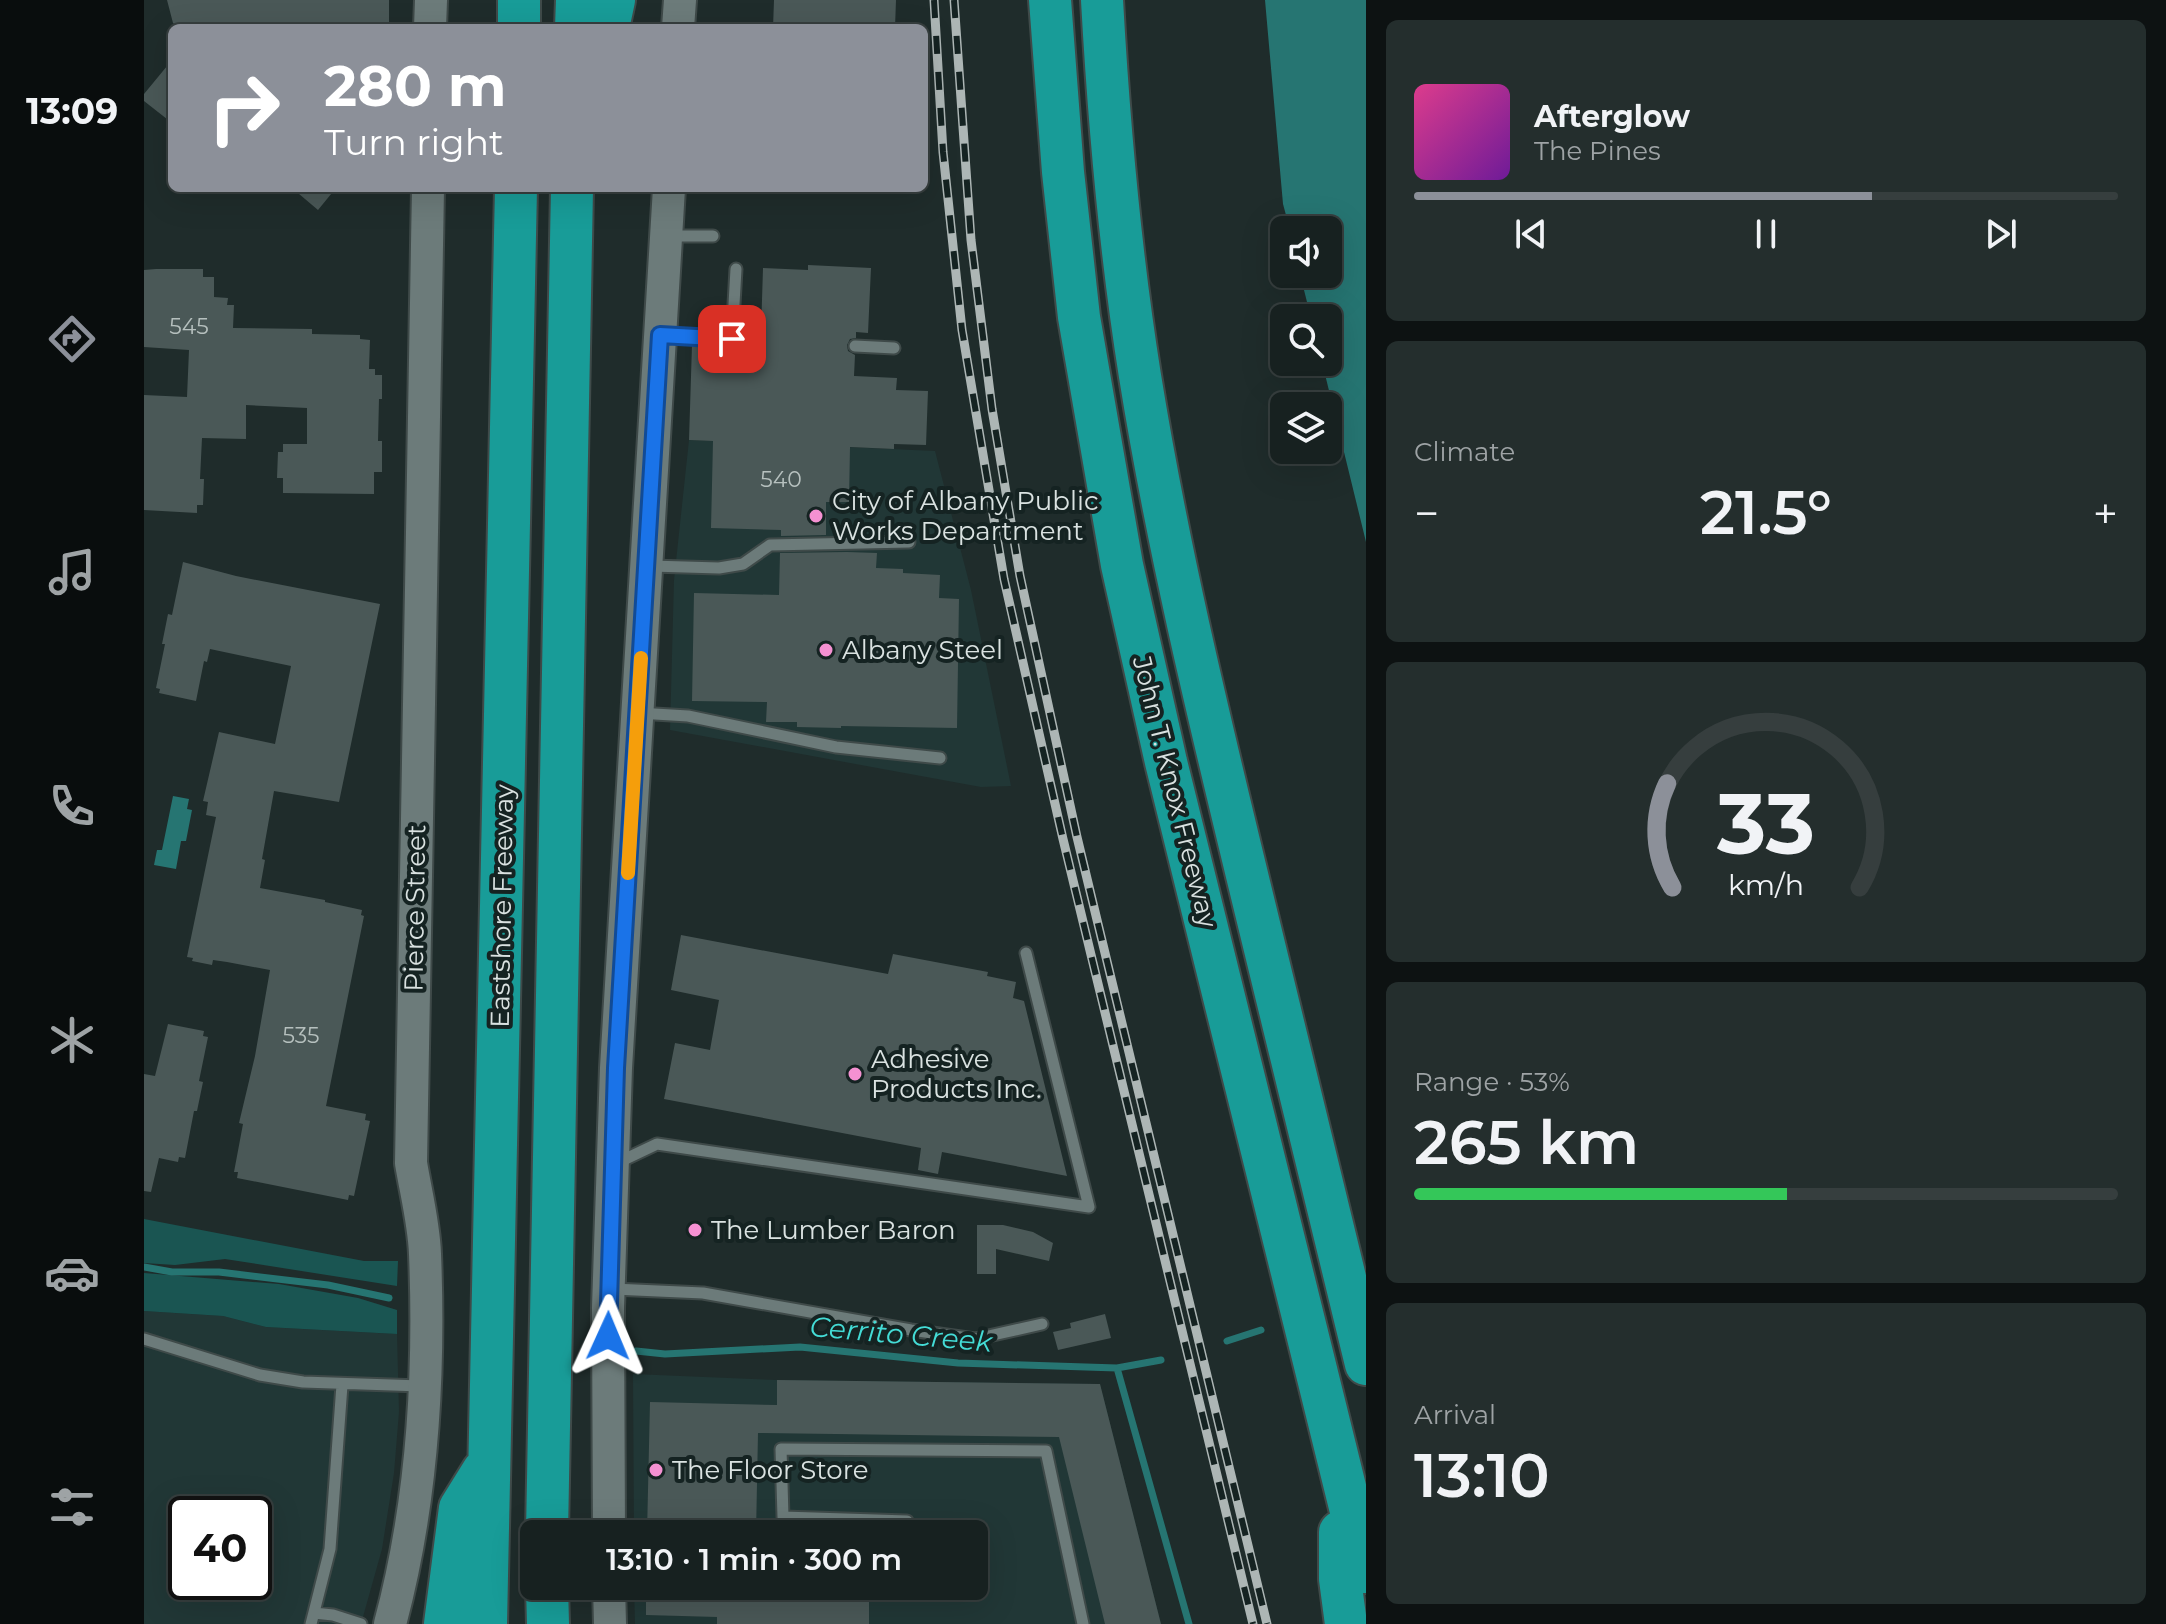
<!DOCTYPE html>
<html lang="en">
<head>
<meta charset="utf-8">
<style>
  :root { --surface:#172120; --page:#242e2d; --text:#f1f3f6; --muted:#9ea3a5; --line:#363e3e; --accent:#8c9099 }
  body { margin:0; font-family:Montserrat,sans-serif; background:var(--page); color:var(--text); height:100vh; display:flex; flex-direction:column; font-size:30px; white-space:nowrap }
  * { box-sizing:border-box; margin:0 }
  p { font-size:26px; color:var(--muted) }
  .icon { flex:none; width:44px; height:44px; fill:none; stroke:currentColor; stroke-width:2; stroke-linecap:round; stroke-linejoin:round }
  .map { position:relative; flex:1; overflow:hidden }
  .drawer { display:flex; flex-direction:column; gap:20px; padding:20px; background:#0d1212; width:800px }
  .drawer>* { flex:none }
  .top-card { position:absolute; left:24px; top:24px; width:760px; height:168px; border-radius:12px; box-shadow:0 8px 32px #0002,0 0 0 2px var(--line); background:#8c9099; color:#fff; overflow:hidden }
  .controls { position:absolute; left:1126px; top:216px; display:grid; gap:16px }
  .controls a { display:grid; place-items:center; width:72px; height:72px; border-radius:12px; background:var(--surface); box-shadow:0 8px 32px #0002,0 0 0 2px var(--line); font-size:40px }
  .speed { position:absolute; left:24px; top:1496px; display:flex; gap:16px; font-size:40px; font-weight:700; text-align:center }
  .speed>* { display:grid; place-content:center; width:104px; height:104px; border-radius:50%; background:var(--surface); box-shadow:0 8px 32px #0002,0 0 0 2px var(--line); line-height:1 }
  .speed .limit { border:4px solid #111; border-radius:12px; background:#fff; color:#111 }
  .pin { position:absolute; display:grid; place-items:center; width:68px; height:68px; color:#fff; margin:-34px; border-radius:16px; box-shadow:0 4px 12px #0006 }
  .me { position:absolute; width:88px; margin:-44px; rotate:1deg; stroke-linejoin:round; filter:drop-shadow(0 0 6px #0008) }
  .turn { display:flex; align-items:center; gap:28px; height:168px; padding:0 24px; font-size:36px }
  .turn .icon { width:104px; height:104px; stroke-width:2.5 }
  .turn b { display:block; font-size:56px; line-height:68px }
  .big { font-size:60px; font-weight:600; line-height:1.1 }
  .drawer .widget { flex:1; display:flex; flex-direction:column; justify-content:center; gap:12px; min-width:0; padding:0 28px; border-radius:12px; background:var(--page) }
  .drawer .dial { align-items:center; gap:0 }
  .dial svg { height:208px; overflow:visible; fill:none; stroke:var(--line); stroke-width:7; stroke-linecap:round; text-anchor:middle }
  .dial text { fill:var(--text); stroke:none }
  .song { display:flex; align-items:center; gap:24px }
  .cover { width:96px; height:96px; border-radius:12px; background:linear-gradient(135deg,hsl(330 70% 55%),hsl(280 70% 35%)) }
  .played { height:8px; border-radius:4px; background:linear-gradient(90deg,var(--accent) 65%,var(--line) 65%) }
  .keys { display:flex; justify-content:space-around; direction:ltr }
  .heat { display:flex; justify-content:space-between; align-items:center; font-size:44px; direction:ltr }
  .charge { height:12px; border-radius:6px; background:linear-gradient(90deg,#34c759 53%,var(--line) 0) }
  .trip { position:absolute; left:376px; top:1520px; width:468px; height:80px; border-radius:12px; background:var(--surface); box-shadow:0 8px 32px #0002,0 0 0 2px var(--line); font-weight:600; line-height:80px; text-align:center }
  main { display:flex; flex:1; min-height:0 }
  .dock { display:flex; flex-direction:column; width:144px; justify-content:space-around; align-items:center; background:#090d0d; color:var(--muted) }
  .dock .icon { width:56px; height:56px }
  .dock .on { color:var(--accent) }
  .dock b { font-size:36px; color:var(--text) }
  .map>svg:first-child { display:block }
  .built { fill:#213736; fill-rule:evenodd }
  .green { fill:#1a5552 }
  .water { fill:#267572 }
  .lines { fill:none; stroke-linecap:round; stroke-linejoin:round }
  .stream { stroke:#267572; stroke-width:7 }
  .building { fill:#4a5857 }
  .lane-casing { stroke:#3f4a49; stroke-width:15 }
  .secondary-casing { stroke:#3f4a49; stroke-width:36 }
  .highway-casing { stroke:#3f4a49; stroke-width:46 }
  .lane { stroke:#6c7b7a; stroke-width:11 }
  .secondary { stroke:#6c7b7a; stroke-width:32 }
  .highway { stroke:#189c98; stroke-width:42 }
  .rail-casing { stroke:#adb6b5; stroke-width:9 }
  .rail { stroke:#152322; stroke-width:6; stroke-dasharray:18; stroke-linecap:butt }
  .route-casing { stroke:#114b97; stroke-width:20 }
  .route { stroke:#1a73e8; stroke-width:14 }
  .slow { stroke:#f59e0b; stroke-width:14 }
  .poi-dot { fill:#f591d2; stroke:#152322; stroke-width:3 }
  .labels { text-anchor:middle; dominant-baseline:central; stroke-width:8; stroke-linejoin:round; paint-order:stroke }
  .number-label { font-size:22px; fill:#b6c0be }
  .poi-label { font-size:26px; fill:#dae2e1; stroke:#152322; text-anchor:start }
  .street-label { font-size:26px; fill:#dae2e1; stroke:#152322 }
  .water-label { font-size:28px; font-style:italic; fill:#44dcd6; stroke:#152322 }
</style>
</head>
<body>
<main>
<nav class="dock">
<b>13:09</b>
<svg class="icon on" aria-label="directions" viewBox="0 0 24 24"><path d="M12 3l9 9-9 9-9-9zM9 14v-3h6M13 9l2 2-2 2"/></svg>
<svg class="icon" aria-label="music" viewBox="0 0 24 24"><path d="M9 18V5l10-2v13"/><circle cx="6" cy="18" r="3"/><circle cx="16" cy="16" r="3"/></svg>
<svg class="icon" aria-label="phone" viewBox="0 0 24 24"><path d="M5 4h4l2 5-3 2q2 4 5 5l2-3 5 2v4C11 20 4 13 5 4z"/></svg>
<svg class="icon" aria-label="climate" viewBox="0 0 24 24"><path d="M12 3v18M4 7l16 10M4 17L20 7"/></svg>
<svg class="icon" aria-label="car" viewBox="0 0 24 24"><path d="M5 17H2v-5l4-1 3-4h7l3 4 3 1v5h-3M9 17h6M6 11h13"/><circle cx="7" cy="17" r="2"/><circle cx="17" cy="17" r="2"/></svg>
<svg class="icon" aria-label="filters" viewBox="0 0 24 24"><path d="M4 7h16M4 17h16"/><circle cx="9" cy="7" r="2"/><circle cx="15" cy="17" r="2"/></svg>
</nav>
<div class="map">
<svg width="1222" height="1624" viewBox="0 0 1222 1624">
  <rect width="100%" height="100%" fill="#1f2c2b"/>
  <path class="built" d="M 545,440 L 791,451 L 827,590 L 867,786 L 837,787 L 526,730 L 530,580 Z
    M 0,1311 L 79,1316 L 122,1327 L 253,1334 L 255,1412 L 250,1473 L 238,1549 L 217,1624 L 0,1624 ZM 42,1514 L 110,1514 L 110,1582 L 42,1582 Z
    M 489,1374 L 633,1380 L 956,1384 L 1017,1624 L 491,1624 L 490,1586 L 830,1586 L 830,1534 L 490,1534 Z"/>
  <path class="green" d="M 0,1219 L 220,1261 L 254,1261 L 253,1286 L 81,1259 L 31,1265 L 0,1263 Z
    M 0,1273 L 135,1284 L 214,1298 L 253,1310 L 253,1334 L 122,1327 L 79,1316 L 0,1311 Z"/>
  <path class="water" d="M 1121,0 L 1222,0 L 1222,542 L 1178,362 L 1184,362 L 1184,318 L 1167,318 L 1156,274 L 1184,274 L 1184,230 L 1146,230 L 1139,204 Z
    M 29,796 L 45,799 L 43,809 L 48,810 L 42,841 L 37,841 L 32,869 L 10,865 L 13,850 L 18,850 Z"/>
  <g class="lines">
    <path class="stream" d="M 0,1267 L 28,1272 L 75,1272 L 184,1285 L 245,1298
      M 1083,1341 L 1117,1330
      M 492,1351 L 521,1354 L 656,1347 L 814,1363 L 973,1368 L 1017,1360
      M 973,1368 L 1045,1624"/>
  </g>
  <path class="building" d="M 23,0 L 245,0 L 245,28 L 35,28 L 29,23 Z
    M 630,0 L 752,0 L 751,28 L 629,28 Z
    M 28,60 L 28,123 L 0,101 L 0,94 Z
    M 148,188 L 192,188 L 174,210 Z
    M 664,265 L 727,268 L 724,333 L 712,332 L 712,338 L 706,339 L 703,345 L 704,351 L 711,355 L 710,376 L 753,378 L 752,390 L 784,391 L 782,445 L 750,444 L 750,449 L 706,447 L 705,502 L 682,502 L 682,535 L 637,536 L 637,530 L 567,528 L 569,441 L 545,440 L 548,345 L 611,347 L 615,337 L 607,331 L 617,332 L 619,268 L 664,270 Z
    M 12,269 L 59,269 L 59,277 L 70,277 L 70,297 L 84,298 L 83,305 L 90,305 L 89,328 L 168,329 L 168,334 L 216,335 L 216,339 L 226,340 L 225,369 L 231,369 L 231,375 L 238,375 L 238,399 L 235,399 L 234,441 L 238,441 L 238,472 L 230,472 L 230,494 L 139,493 L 139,478 L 133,478 L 134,452 L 139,452 L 139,444 L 163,444 L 163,408 L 102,405 L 102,439 L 58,438 L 56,479 L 60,479 L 59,505 L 53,505 L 53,513 L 0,510 L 0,395 L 43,397 L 45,350 L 0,347 L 0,270 Z
    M 703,552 L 733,553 L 732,568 L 759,569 L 759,573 L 796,575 L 795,598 L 815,599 L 813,728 L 697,726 L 697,728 L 653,727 L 653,722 L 622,722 L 623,702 L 548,701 L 550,593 L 635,595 L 636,553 Z
    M 39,562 L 92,576 L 236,604 L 195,802 L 130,791 L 118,859 L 121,860 L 116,888 L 181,900 L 181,902 L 218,910 L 217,915 L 220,916 L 182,1106 L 222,1114 L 221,1120 L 226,1121 L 210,1196 L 205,1195 L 204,1200 L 93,1178 L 94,1172 L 90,1172 L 99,1124 L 95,1123 L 111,1056 L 126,970 L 83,962 L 69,960 L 68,965 L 48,961 L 49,958 L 43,957 L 72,817 L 62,815 L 64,802 L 59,801 L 75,732 L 131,744 L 147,666 L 66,649 L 63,662 L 60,661 L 52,701 L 15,693 L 16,689 L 12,688 L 21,644 L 18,644 L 24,614 L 28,615 Z
    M 537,935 L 744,974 L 749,954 L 844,972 L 843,976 L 872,982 L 869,998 L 880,1001 L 923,1176 L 798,1152 L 794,1174 L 774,1170 L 777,1148 L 520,1099 L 531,1043 L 566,1050 L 575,1000 L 527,990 Z
    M 24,1024 L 60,1031 L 59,1036 L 64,1037 L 55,1081 L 59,1082 L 53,1111 L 50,1111 L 41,1158 L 35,1157 L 34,1162 L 15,1158 L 7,1192 L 0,1191 L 0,1074 L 11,1076 Z
    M 833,1225 L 859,1225 L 889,1232 L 909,1243 L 905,1261 L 852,1249 L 852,1274 L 833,1274 Z
    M 961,1314 L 967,1338 L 914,1350 L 909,1332 L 927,1328 L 926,1323 Z
    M 633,1380 L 956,1384 L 1017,1624 L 961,1624 L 915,1437 L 614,1433 L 612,1534 L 503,1534 L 506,1402 L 633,1405 Z
    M 502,1586 L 725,1586 L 725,1624 L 573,1624 L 573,1617 L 502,1615 Z"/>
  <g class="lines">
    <defs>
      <path id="lane" d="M 527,236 L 569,236
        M 521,335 L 607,340
        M 588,339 L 592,269
        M 711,346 L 750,348
        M 507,566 L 575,568 L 599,564 L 626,545 L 765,542
        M 494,713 L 544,716 L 692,747 L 796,758
        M 473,1163 L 513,1144 L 945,1207 L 882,953
        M 469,1289 L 559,1293 L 767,1330 L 831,1339 L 898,1324
        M 0,1339 L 116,1375 L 159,1382 L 277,1386
        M 763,1521 L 639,1517 L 637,1449 L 902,1451 L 939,1624
        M 170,1613 L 189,1615 L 217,1624
        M 167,1624 L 186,1549 L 198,1385"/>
      <path id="secondary" d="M 286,28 L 287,0
        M 534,28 L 536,0
        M 465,1534 L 464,1308 L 472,1068 L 525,188
        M 465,1586 L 466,1624
        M 246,1624 C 278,1505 286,1377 281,1254 C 280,1224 272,1193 267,1163 L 284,188"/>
      <path id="highway" d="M 906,0 L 919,172 L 935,317 L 978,565 L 1022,762 L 1222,1572
        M 958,0 C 965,126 976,251 996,376 C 1023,544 1063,710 1103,875 C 1142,1038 1182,1201 1222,1364
        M 375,28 L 375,0
        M 432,28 L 433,0
        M 464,28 L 470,0
        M 1196,1532 L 1196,1579 L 1202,1624
        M 403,1534 L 428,188
        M 403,1586 L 404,1624
        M 301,1624 L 316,1508 L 339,1471
        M 342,1624 L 372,188"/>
    </defs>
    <use href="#lane" class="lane-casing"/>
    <use href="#secondary" class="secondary-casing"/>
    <use href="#highway" class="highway-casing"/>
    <use href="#lane" class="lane"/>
    <use href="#secondary" class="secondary"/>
    <use href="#highway" class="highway"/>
    <defs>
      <path id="rail" d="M 790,0 L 799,152 L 818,330 L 860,579 L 919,839 L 1109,1624
        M 810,0 L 827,240 L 848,409 L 876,576 L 933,837 L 1123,1624"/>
    </defs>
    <use href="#rail" class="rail-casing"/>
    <use href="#rail" class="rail"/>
  </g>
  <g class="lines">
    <defs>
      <path id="route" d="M 464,1336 L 472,1068 L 516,335 L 588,339"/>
    </defs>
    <use href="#route" class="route-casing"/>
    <use href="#route" class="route"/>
    <path class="slow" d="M 484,873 L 497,658"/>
  </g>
  <g class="poi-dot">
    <circle cx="672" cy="516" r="8"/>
    <circle cx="682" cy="650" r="8"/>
    <circle cx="711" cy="1074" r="8"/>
    <circle cx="551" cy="1230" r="8"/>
    <circle cx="512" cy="1470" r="8"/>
  </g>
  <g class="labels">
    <g class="number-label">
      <text x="45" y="326">545</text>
      <text x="637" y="479">540</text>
      <text x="157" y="1035">535</text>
    </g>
    <g class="poi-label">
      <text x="688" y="501">City of Albany Public<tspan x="688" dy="30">Works Department</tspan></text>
      <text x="698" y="650">Albany Steel</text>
      <text x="727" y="1059">Adhesive<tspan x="727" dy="30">Products Inc.</tspan></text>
      <text x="567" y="1230">The Lumber Baron</text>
      <text x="528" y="1470">The Floor Store</text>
    </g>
    <g class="street-label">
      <text transform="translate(1031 792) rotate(76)">John T. Knox Freeway</text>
      <text transform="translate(358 906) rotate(-89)">Eastshore Freeway</text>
      <text transform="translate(271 908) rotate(-89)">Pierce Street</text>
    </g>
    <g class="water-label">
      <text transform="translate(757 1334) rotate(5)">Cerrito Creek</text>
    </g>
  </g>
</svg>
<div class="controls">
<a><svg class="icon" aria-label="sound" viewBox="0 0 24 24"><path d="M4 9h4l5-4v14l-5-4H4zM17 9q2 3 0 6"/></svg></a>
<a><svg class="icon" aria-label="search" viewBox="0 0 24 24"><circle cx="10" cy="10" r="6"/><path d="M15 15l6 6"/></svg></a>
<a><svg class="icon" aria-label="layers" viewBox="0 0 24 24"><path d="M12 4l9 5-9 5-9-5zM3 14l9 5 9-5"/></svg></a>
</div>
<div class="speed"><div class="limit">40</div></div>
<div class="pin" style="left:588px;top:339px;background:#d93025"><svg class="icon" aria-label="arrive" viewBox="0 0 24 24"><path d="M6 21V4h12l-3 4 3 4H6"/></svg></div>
<svg class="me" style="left:464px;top:1336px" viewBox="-20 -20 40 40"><path d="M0-17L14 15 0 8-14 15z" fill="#1a73e8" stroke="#fff" stroke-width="4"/></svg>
<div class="trip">13:10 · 1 min · 300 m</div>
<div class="top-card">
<div class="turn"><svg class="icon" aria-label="right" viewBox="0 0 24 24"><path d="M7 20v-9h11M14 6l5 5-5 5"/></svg><div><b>280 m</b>Turn right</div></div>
</div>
</div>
<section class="drawer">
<div class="widget">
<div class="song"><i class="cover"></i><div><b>Afterglow</b><p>The Pines</p></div></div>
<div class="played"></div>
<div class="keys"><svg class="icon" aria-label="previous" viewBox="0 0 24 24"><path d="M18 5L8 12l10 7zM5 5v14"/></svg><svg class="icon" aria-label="pause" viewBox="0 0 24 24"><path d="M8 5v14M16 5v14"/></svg><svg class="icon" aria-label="next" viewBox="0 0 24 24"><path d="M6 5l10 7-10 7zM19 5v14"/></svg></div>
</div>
<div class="widget"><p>Climate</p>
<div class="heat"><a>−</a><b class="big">21.5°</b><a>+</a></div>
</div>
<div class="widget dial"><svg viewBox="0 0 100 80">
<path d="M14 69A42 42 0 1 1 86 69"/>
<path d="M14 69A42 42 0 0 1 12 29" stroke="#8c9099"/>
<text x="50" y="56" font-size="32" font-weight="700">33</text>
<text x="50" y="72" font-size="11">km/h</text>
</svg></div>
<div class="widget"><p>Range · 53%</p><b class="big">265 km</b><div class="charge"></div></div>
<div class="widget"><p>Arrival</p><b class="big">13:10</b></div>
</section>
</main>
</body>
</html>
